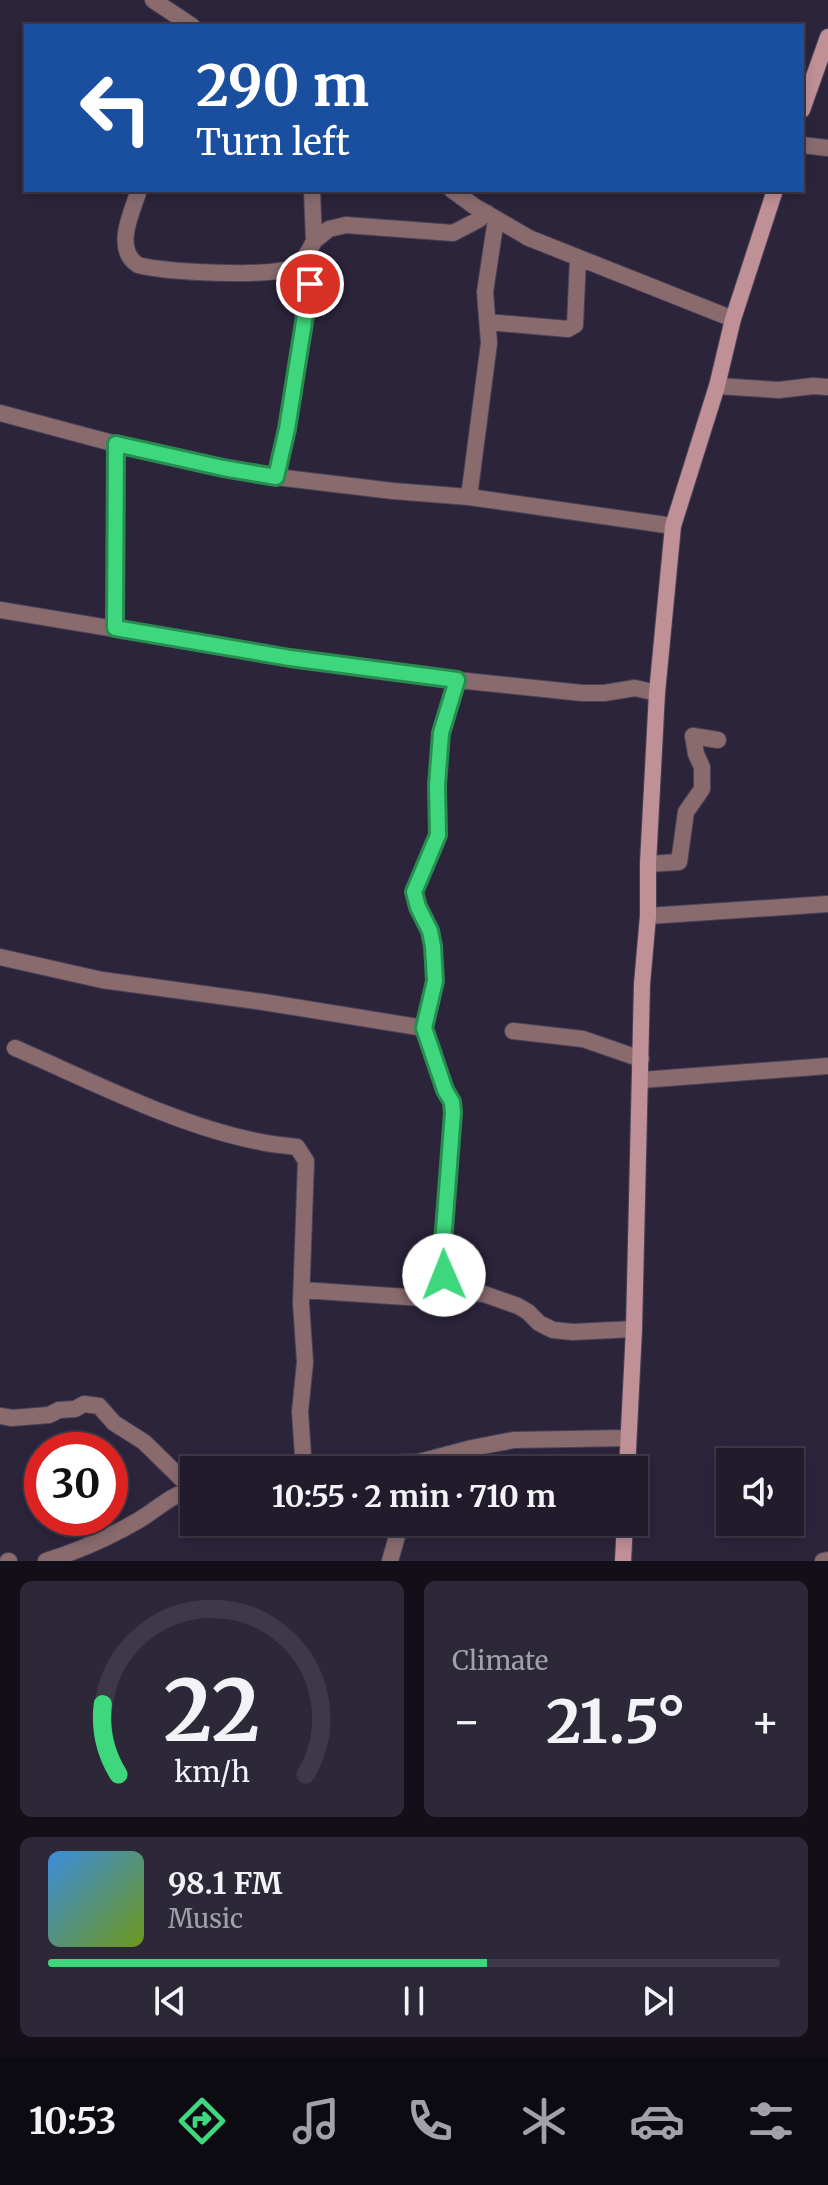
<!DOCTYPE html>
<html lang="en">
<head>
<meta charset="utf-8">
<style>
  :root { --surface:#211b2c; --page:#2d2838; --text:#f1f3f6; --muted:#a2a1a9; --line:#3e3948; --accent:#3ed77d }
  body { margin:0; font-family:Merriweather,serif; background:var(--page); color:var(--text); height:100vh; display:flex; flex-direction:column; font-size:30px; white-space:nowrap }
  * { box-sizing:border-box; margin:0 }
  p { font-size:26px; color:var(--muted) }
  .icon { flex:none; width:44px; height:44px; fill:none; stroke:currentColor; stroke-width:2; stroke-linecap:round; stroke-linejoin:round }
  .map { position:relative; height:1561px; overflow:hidden }
  .details { display:flex; flex-direction:column; gap:20px; padding:20px; background:#120f18; flex:1 }
  .details>* { flex:none }
  .top-card { position:absolute; left:24px; top:24px; width:780px; height:168px; border-radius:0px; box-shadow:0 4px 12px #0003,0 0 0 2px var(--line); background:#1a4fa0; color:#fff; overflow:hidden }
  .tools { position:absolute; left:716px; top:1448px; display:grid; gap:16px }
  .tools a { display:grid; place-items:center; width:88px; height:88px; border-radius:0px; background:var(--surface); box-shadow:0 4px 12px #0003,0 0 0 2px var(--line); font-size:40px }
  .speed { position:absolute; left:24px; top:1432px; display:flex; gap:16px; font-size:40px; font-weight:700; text-align:center }
  .speed>* { display:grid; place-content:center; width:104px; height:104px; border-radius:50%; background:var(--surface); box-shadow:0 4px 12px #0003,0 0 0 2px var(--line); line-height:1 }
  .speed .limit { border:12px solid #d22; background:#fff; color:#111 }
  .pin { position:absolute; display:grid; place-items:center; width:68px; height:68px; color:#fff; margin:-34px; border:4px solid #fff; border-radius:50%; box-shadow:0 2px 8px #0007 }
  .me { position:absolute; width:88px; margin:-44px; rotate:359deg; stroke-linejoin:round; filter:drop-shadow(0 0 6px #0008) }
  .turn { display:flex; align-items:center; gap:28px; height:168px; padding:0 40px; font-size:36px }
  .turn .icon { width:104px; height:104px; stroke-width:2.5 }
  .turn b { display:block; font-size:56px; line-height:68px }
  .big { font-size:60px; font-weight:700; line-height:1.1 }
  .details .card { flex:1; display:flex; flex-direction:column; justify-content:center; gap:12px; min-width:0; padding:0 28px; border-radius:12px; background:var(--page) }
  .details .dial { align-items:center; gap:0 }
  .dial svg { height:208px; overflow:visible; fill:none; stroke:var(--line); stroke-width:7; stroke-linecap:round; text-anchor:middle }
  .dial text { fill:var(--text); stroke:none }
  .song { display:flex; align-items:center; gap:24px }
  .cover { width:96px; height:96px; border-radius:12px; background:linear-gradient(135deg,hsl(210 70% 55%),hsl(80 70% 35%)) }
  .played { height:8px; border-radius:4px; background:linear-gradient(90deg,var(--accent) 60%,var(--line) 60%) }
  .keys { display:flex; justify-content:space-around; direction:ltr }
  .heat { display:flex; justify-content:space-between; align-items:center; font-size:44px; direction:ltr }
  .details .tiles { flex:1; display:grid; gap:20px; grid-template-columns:1fr 1fr }
  .card:last-child { grid-column:span 2 }
  .trip { position:absolute; left:180px; top:1456px; width:468px; height:80px; border-radius:0px; background:var(--surface); box-shadow:0 4px 12px #0003,0 0 0 2px var(--line); font-weight:700; line-height:80px; text-align:center }
  .tab-bar { display:flex; height:128px; justify-content:space-around; align-items:center; background:#0d0b12; color:var(--muted) }
  .tab-bar .icon { width:56px; height:56px }
  .tab-bar .active { color:var(--accent) }
  .tab-bar b { font-size:36px; color:var(--text) }
  .map>svg:first-child { display:block }
  .lines { fill:none; stroke-linecap:round; stroke-linejoin:round }
  .minor-casing { stroke:#4a4258; stroke-width:18 }
  .tertiary-casing { stroke:#4a4258; stroke-width:18 }
  .secondary-casing { stroke:#4a4258; stroke-width:18 }
  .minor { stroke:#896b6e; stroke-width:16 }
  .tertiary { stroke:#896b6e; stroke-width:16 }
  .secondary { stroke:#bf9096; stroke-width:16 }
  .route-casing { stroke:#288c51; stroke-width:20 }
  .route { stroke:#3ed77d; stroke-width:14 }
</style>
</head>
<body>
<div class="map">
<svg width="828" height="1561" viewBox="0 0 828 1561">
  <rect width="100%" height="100%" fill="#2c243b"/>
  <g class="lines">
    <defs>
      <path id="minor" d="M 153,0 L 192,26
        M 802,145 L 828,148
        M 139,190 C 132,212 113,249 138,265 C 165,272 270,278 293,267 C 301,263 306,256 310,249
        M 452,190 L 474,206 L 529,238 L 733,319
        M 314,241 L 329,229 L 346,225 L 453,233 L 478,220 L 487,213
        M 488,322 L 568,329 L 575,325 L 578,258
        M 717,386 L 779,390 L 813,386 L 828,387
        M 276,477 L 287,429 L 309,298 L 310,249 L 314,241 L 312,190
        M 469,497 L 489,343 L 485,292 L 496,219
        M 0,610 L 290,658 L 457,680 L 582,693 L 604,693 L 635,688 L 657,693
        M 115,628 L 116,444
        M 648,864 L 679,862 L 686,812 L 702,789 L 702,767 L 696,754 L 693,736 L 718,740
        M 648,916 L 828,904
        M 0,957 L 102,980 L 263,1002 L 424,1028
        M 513,1031 L 583,1039 L 641,1059
        M 15,1048 C 91,1081 180,1127 261,1142 C 272,1145 285,1145 297,1147 L 306,1161 L 301,1303 L 305,1362 L 300,1412 L 304,1470
        M 641,1080 L 828,1066
        M 302,1290 L 422,1298 L 465,1292 L 484,1294 L 518,1306 L 528,1312 L 539,1323 L 553,1330 L 573,1332 L 634,1329
        M 447,1295 L 442,1256 L 453,1113 L 452,1102 L 445,1090 L 424,1028 L 435,981 L 433,946 L 430,931 L 418,907 L 414,892 L 438,835 L 437,785 L 441,733 L 457,680
        M 0,1416 L 12,1418 L 49,1415 L 59,1410 L 75,1409 L 84,1404 L 99,1406 L 114,1423 L 144,1442 L 193,1490
        M 366,1470 L 396,1463 L 419,1462 L 472,1448 L 514,1440 L 628,1438
        M 8,1561 L 9,1561
        M 46,1561 C 78,1551 110,1537 139,1520 C 156,1510 174,1492 194,1490
        M 390,1561 L 401,1522
        M 823,1561 L 828,1560"/>
      <path id="tertiary" d="M 0,413 L 116,444 L 223,468 L 276,477 L 393,491 L 469,497 L 673,526"/>
      <path id="secondary" d="M 802,110 L 828,37
        M 627,1470 L 634,1329 L 642,984 L 648,916 L 648,864 L 657,693 L 673,526 L 717,386 L 733,319 L 775,190
        M 623,1561 L 625,1522"/>
    </defs>
    <use href="#minor" class="minor-casing"/>
    <use href="#tertiary" class="tertiary-casing"/>
    <use href="#secondary" class="secondary-casing"/>
    <use href="#minor" class="minor"/>
    <use href="#tertiary" class="tertiary"/>
    <use href="#secondary" class="secondary"/>
  </g>
  <g class="lines">
    <defs>
      <path id="route" d="M 310,284 L 287,429 L 276,477 L 223,468 L 116,444 L 115,628 L 290,658 L 457,680 L 441,733 L 437,785 L 438,835 L 414,892 L 418,907 L 430,931 L 433,946 L 435,981 L 424,1028 L 445,1090 L 452,1102 L 453,1113 L 442,1256 L 444,1275"/>
    </defs>
    <use href="#route" class="route-casing"/>
    <use href="#route" class="route"/>
  </g>
</svg>
<div class="tools">
<a><svg class="icon" aria-label="sound" viewBox="0 0 24 24"><path d="M4 9h4l5-4v14l-5-4H4zM17 9q2 3 0 6"/></svg></a>
</div>
<div class="speed"><div class="limit">30</div></div>
<div class="pin" style="left:310px;top:284px;background:#d93025"><svg class="icon" aria-label="arrive" viewBox="0 0 24 24"><path d="M6 21V4h12l-3 4 3 4H6"/></svg></div>
<svg class="me" style="left:444px;top:1275px" viewBox="-20 -20 40 40"><circle r="19" fill="#fff"/><path d="M0-13L10 11 0 6-10 11z" fill="#3ed77d"/></svg>
<div class="trip">10:55 · 2 min · 710 m</div>
<div class="top-card">
<div class="turn"><svg class="icon" aria-label="left" viewBox="0 0 24 24"><path d="M17 20v-9H6M10 6l-5 5 5 5"/></svg><div><b>290 m</b>Turn left</div></div>
</div>
</div>
<section class="details">
<div class="tiles">
<div class="card dial"><svg viewBox="0 0 100 80">
<path d="M14 69A42 42 0 1 1 86 69"/>
<path d="M14 69A42 42 0 0 1 8 42" stroke="#3ed77d"/>
<text x="50" y="56" font-size="32" font-weight="700">22</text>
<text x="50" y="72" font-size="11">km/h</text>
</svg></div>
<div class="card"><p>Climate</p>
<div class="heat"><a>−</a><b class="big">21.5°</b><a>+</a></div>
</div>
<div class="card">
<div class="song"><i class="cover"></i><div><b>98.1 FM</b><p>Music</p></div></div>
<div class="played"></div>
<div class="keys"><svg class="icon" aria-label="previous" viewBox="0 0 24 24"><path d="M18 5L8 12l10 7zM5 5v14"/></svg><svg class="icon" aria-label="pause" viewBox="0 0 24 24"><path d="M8 5v14M16 5v14"/></svg><svg class="icon" aria-label="next" viewBox="0 0 24 24"><path d="M6 5l10 7-10 7zM19 5v14"/></svg></div>
</div>
</div>
</section>
<nav class="tab-bar">
<b>10:53</b>
<svg class="icon active" aria-label="directions" viewBox="0 0 24 24"><path d="M12 3l9 9-9 9-9-9zM9 14v-3h6M13 9l2 2-2 2"/></svg>
<svg class="icon" aria-label="music" viewBox="0 0 24 24"><path d="M9 18V5l10-2v13"/><circle cx="6" cy="18" r="3"/><circle cx="16" cy="16" r="3"/></svg>
<svg class="icon" aria-label="phone" viewBox="0 0 24 24"><path d="M5 4h4l2 5-3 2q2 4 5 5l2-3 5 2v4C11 20 4 13 5 4z"/></svg>
<svg class="icon" aria-label="climate" viewBox="0 0 24 24"><path d="M12 3v18M4 7l16 10M4 17L20 7"/></svg>
<svg class="icon" aria-label="car" viewBox="0 0 24 24"><path d="M5 17H2v-5l4-1 3-4h7l3 4 3 1v5h-3M9 17h6M6 11h13"/><circle cx="7" cy="17" r="2"/><circle cx="17" cy="17" r="2"/></svg>
<svg class="icon" aria-label="filters" viewBox="0 0 24 24"><path d="M4 7h16M4 17h16"/><circle cx="9" cy="7" r="2"/><circle cx="15" cy="17" r="2"/></svg>
</nav>
</body>
</html>
